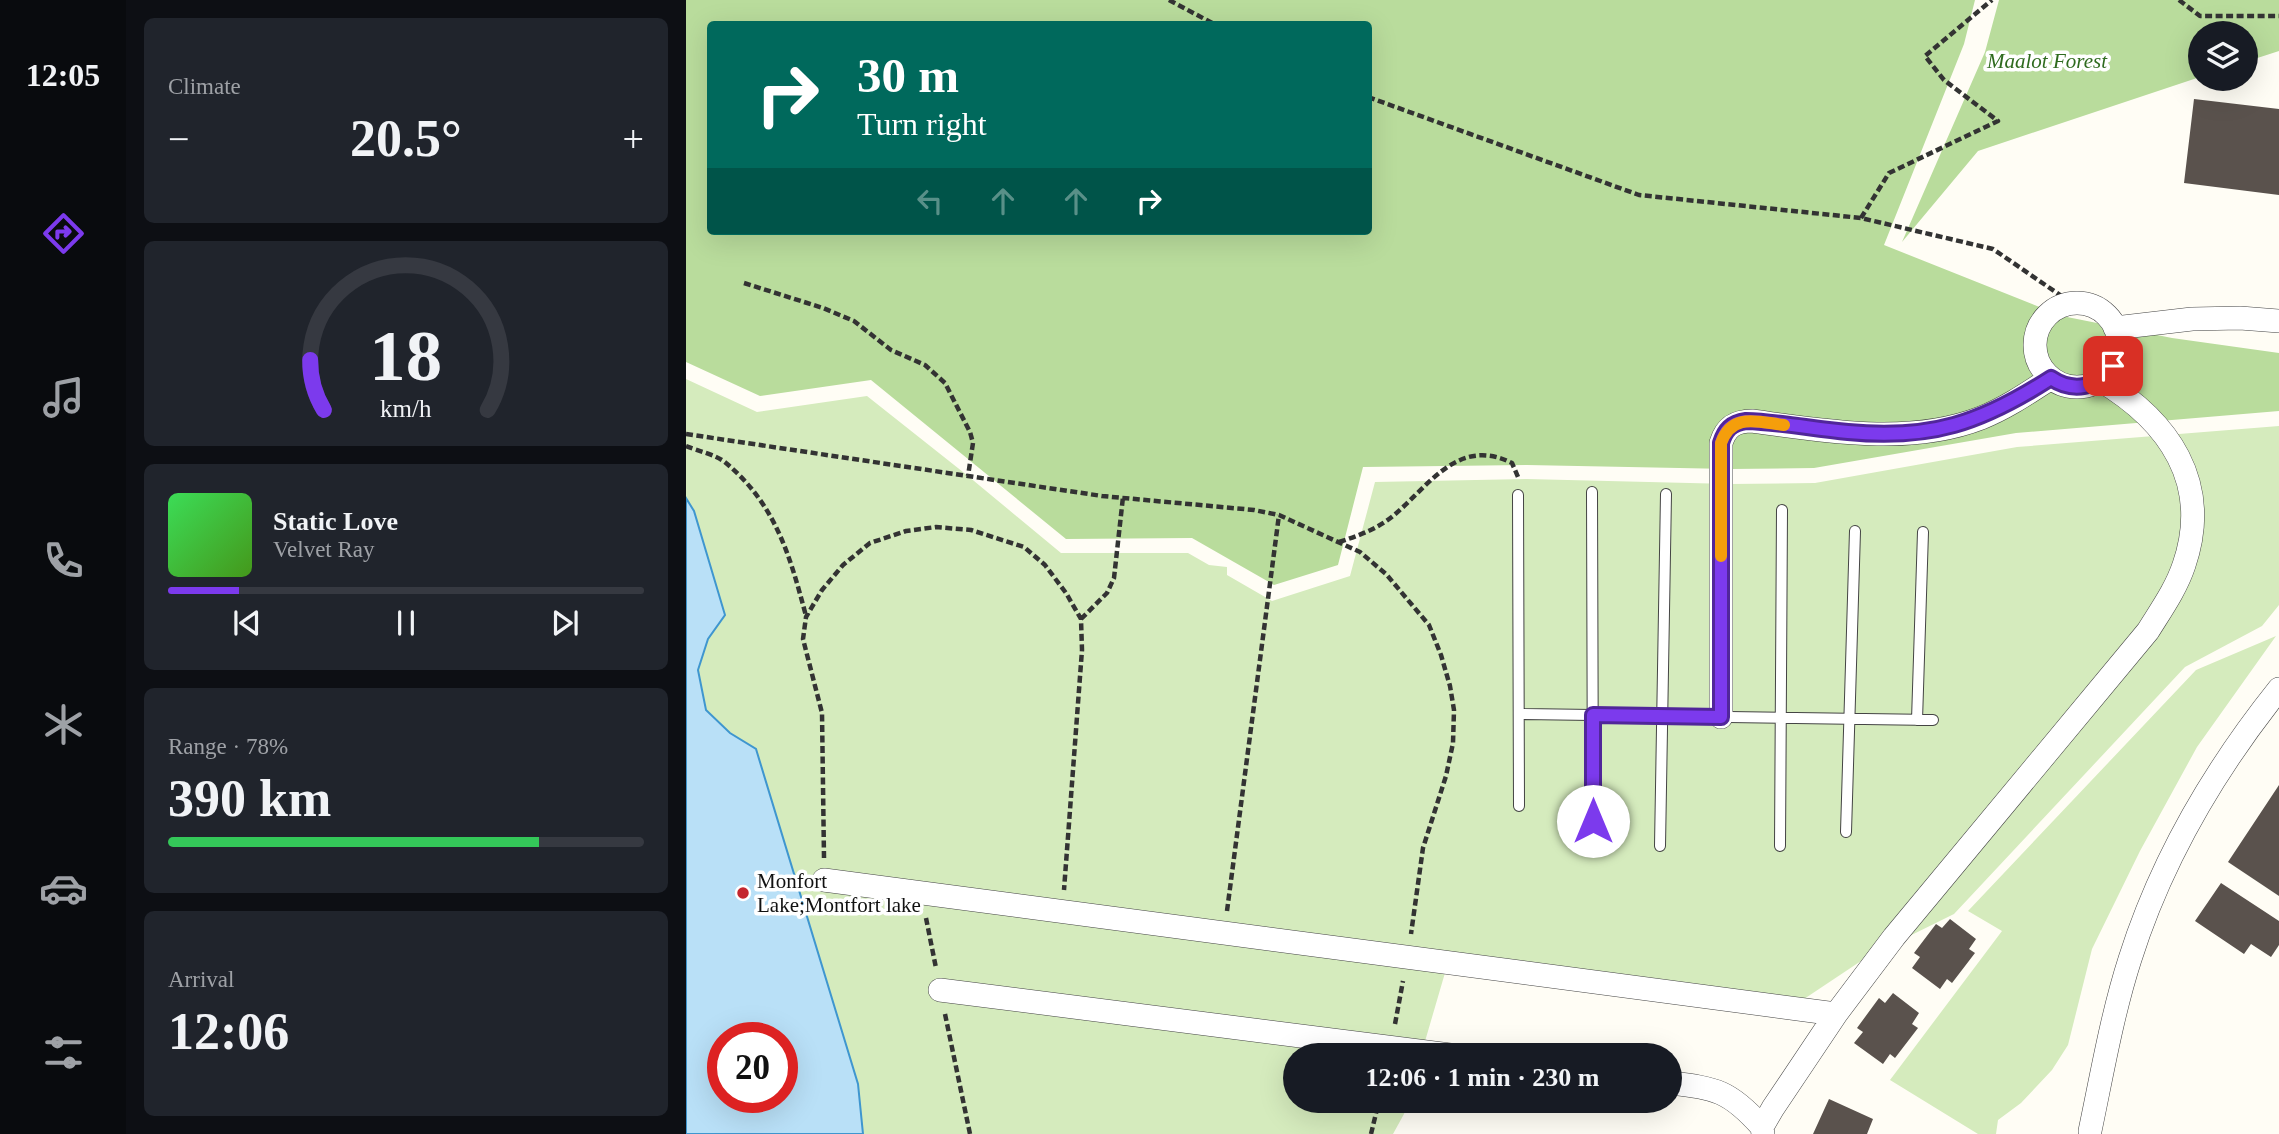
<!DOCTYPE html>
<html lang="en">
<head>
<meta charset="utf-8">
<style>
  :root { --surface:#171b24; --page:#20242c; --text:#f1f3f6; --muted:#9ea1a6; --line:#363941; --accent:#7c3aed }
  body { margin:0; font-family:Georgia,serif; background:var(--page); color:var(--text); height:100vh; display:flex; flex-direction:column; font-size:26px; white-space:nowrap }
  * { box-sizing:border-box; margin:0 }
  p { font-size:23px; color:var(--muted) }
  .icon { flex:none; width:38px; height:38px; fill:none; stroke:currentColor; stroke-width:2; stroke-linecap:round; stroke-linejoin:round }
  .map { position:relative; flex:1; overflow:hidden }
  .sheet { display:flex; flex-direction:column; gap:18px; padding:18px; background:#0d0f14; width:560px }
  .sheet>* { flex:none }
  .guide { position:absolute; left:21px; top:21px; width:665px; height:214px; border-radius:7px; box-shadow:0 7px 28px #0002; background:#00695c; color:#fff; overflow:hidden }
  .fabs { position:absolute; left:1502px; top:21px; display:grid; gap:14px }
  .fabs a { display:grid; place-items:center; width:70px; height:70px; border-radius:50%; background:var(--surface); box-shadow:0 7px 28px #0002; font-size:35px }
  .speed { position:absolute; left:21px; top:1022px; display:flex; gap:14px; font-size:35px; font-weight:700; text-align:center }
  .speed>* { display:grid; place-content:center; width:91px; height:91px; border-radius:50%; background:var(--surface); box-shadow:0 7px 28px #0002; line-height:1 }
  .speed .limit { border:10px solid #d22; background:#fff; color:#111 }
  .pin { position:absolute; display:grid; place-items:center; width:60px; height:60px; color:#fff; margin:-30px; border-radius:14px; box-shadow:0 4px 10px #0006 }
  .me { position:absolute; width:77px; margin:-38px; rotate:0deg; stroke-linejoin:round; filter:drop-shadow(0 0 5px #0008) }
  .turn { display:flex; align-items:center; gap:24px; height:147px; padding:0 35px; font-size:32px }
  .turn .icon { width:91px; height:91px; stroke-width:2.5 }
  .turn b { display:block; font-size:49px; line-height:60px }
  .lanes { display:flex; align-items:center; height:66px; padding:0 35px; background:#0003; justify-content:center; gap:35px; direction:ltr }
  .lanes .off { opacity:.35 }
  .big { font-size:52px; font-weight:700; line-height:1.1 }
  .sheet .widget { flex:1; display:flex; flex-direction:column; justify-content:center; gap:10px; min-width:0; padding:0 24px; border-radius:10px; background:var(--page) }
  .sheet .dial { align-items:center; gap:0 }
  .dial svg { height:182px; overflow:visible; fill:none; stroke:var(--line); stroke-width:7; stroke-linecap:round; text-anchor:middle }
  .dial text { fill:var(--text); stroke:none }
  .song { display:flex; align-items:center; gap:21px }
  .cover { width:84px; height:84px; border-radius:10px; background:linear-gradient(135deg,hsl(130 70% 55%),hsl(100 70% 35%)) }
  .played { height:7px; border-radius:4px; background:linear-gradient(90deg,var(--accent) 15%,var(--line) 15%) }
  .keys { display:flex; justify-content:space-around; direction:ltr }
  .heat { display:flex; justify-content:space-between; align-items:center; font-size:38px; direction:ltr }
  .charge { height:10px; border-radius:5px; background:linear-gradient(90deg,#34c759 78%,var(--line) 0) }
  .trip { position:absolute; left:597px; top:1043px; width:399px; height:70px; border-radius:35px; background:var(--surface); box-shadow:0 7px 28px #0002; font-weight:700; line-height:70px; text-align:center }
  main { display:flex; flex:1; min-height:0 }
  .tab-bar { display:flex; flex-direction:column; width:126px; justify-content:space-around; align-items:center; background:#090b0e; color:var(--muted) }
  .tab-bar .icon { width:49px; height:49px }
  .tab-bar .selected { color:var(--accent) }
  .tab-bar b { font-size:32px; color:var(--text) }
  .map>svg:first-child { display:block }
  .green { fill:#d5ebbd; fill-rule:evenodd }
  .forest { fill:#b9dc9c; fill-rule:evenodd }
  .water { fill:#b9e0f7; stroke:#3f96cf; stroke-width:2; fill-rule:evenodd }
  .building { fill:#5a524d }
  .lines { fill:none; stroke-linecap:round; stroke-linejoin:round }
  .lane-casing { stroke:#444; stroke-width:12 }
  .street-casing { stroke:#444; stroke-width:24 }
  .path { stroke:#333; stroke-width:4.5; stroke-dasharray:7 3.5; stroke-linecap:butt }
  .lane { stroke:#fff; stroke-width:10 }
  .street { stroke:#fff; stroke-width:23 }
  .route-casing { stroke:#51269a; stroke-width:18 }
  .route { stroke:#7c3aed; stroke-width:12 }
  .slow { stroke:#f59e0b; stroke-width:12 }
  .poi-dot { fill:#c4262e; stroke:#fff; stroke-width:2.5 }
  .labels { text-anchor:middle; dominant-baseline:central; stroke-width:7; stroke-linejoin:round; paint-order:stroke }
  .park-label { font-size:21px; font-style:italic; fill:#2f6b1f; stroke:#fff }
  .poi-label { font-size:21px; fill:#111; stroke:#fff; text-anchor:start }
</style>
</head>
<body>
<main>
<nav class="tab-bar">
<b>12:05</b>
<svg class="icon selected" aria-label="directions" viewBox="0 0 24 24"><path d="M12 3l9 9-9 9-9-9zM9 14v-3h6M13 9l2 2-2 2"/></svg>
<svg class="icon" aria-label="music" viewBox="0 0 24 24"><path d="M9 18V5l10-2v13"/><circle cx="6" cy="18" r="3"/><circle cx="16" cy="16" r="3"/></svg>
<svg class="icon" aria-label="phone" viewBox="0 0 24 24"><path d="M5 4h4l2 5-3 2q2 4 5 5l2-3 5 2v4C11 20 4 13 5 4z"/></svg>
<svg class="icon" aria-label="climate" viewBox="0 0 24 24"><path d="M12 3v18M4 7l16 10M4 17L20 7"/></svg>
<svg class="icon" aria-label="car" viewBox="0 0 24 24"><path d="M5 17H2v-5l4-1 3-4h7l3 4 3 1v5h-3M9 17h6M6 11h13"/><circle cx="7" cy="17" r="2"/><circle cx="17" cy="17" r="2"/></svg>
<svg class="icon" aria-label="filters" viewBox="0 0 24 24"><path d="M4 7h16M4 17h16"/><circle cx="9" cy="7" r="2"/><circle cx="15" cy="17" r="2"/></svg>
</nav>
<section class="sheet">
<div class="widget"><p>Climate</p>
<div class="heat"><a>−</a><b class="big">20.5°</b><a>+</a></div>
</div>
<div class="widget dial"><svg viewBox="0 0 100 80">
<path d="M14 69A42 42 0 1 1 86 69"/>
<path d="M14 69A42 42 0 0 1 8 47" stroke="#7c3aed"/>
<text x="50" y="56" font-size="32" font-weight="700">18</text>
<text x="50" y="72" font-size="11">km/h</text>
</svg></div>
<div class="widget">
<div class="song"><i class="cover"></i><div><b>Static Love</b><p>Velvet Ray</p></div></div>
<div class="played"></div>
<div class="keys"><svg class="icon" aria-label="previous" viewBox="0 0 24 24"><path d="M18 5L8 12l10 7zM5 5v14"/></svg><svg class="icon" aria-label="pause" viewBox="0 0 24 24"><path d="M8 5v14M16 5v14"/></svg><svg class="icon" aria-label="next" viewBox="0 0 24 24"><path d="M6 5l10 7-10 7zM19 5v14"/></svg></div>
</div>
<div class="widget"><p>Range · 78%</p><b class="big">390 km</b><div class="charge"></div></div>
<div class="widget"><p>Arrival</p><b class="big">12:06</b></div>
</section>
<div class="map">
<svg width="1593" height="1134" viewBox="0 0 1593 1134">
  <rect width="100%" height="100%" fill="#fffdf5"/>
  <path class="green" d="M 0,379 L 71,412 L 181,396 L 282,476 L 375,553 L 502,553 L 523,565 L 541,567 L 541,575 L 586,601 L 664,576 L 689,482 L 841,479 L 1044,484 L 1129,483 L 1331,447 L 1593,426 L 1593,605 L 1576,626 L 1499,667 L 1268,914 L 1181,957 L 1112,1003 L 761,966 L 735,1055 L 609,1055 L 609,1101 L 722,1101 L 718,1114 L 707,1134 L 0,1134 ZM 37,1038 L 96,1038 L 96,1097 L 37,1097 Z
    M 1590,636 L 1511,747 L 1454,851 L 1406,949 L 1382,1045 L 1366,1070 L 1335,1103 L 1312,1120 L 1310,1134 L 1292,1134 L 1204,1080 L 1316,931 L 1282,911 L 1510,670 Z"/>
  <path class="forest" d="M 0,0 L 1289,0 L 1278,44 L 1198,245 L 1376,316 L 1486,338 L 1593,353 L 1593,411 L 1330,433 L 1128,468 L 1044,469 L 841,465 L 677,467 L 652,565 L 588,585 L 506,538 L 380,539 L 185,380 L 74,396 L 0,362 ZM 24,24 L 682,24 L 682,231 L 24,231 Z
    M 1313,0 L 1593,0 L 1593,51 L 1559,62 L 1559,33 L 1514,33 L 1514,77 L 1292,151 L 1216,242 L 1299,52 Z"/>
  <path class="water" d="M 0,498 L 8,511 L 39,615 L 22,639 L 12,670 L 20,710 L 44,733 L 70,749 L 172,1084 L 177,1134 L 0,1134 ZM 37,1038 L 96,1038 L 96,1097 L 37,1097 Z"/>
  <path class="building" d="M 1508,99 L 1593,109 L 1593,195 L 1498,183 Z
    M 1593,785 L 1593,896 L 1542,862 Z
    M 1535,883 L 1593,921 L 1593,945 L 1585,957 L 1565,944 L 1558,954 L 1509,921 Z
    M 1264,919 L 1290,939 L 1283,949 L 1289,953 L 1266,983 L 1261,979 L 1254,989 L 1226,968 L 1234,957 L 1228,953 L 1250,924 L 1256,928 Z
    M 1207,993 L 1233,1013 L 1226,1024 L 1232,1028 L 1209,1058 L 1204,1054 L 1197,1064 L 1168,1043 L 1177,1032 L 1171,1028 L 1193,998 L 1199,1003 Z
    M 1143,1099 L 1187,1119 L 1181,1134 L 1127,1134 Z"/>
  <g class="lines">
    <defs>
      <path id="lane" d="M 906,492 L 907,821
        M 832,495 L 833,806
        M 833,714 L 1247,720
        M 1231,720 L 1237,532
        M 1160,832 L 1169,531
        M 974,846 L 980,494
        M 1094,846 L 1096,510"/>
      <path id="street" d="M1349 345a42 42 0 1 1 84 0a42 42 0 1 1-84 0Z
        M 1429,328 L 1506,319 L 1554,318 L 1593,321
        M 1035,717 L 1035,443 C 1040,427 1049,421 1066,421 C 1140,431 1223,446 1295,418 C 1320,408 1342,393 1365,378
        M 138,880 L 1150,1014
        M 254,990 L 764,1055
        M 984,1083 C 1030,1088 1044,1091 1076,1127
        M 1404,1131 C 1416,1074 1426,1015 1444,959 C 1475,861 1529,769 1593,689
        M 1077,1134 L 1076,1127 L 1087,1108 L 1150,1014 L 1208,937 L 1462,631 C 1475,610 1490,589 1498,565 C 1526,483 1483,421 1414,380"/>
    </defs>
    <use href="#lane" class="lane-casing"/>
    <use href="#street" class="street-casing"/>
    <path class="path" d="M 483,0 L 528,24
      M 1493,0 L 1514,16 L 1593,16
      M 682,97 L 953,195 L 1175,218 L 1307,249 L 1387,304
      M 1175,218 L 1203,173 L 1312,121 L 1258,80 L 1239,56 L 1306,0
      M 58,283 L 137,308 L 168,321 L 205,350 L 239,365 L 259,383 L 284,432 L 287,443 L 282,476
      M 0,434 L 416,496 L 568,510 L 593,515 L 674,552 L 700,574 L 743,625 L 755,655 L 764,686 L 768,710 L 767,743 L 760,776 L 737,848 L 725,934
      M 0,446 C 12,451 31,455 40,463 C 90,505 104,556 120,616
      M 653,542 C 672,536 691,529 707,516 C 743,486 772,436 826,463 L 832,477
      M 395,619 L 421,593 L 428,578 L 437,497
      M 138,858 L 136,713 L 117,639 L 120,617 L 136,590 L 157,565 L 184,543 L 220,531 L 250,527 L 285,530 L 338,547 L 359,565 L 380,593 L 395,619 L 396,650 L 378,890
      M 541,911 L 593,515
      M 240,918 L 250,968
      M 259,1014 L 284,1134
      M 709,1024 L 717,981
      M 685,1134 L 693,1101"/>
    <use href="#lane" class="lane"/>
    <use href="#street" class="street"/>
  </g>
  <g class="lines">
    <defs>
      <path id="route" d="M 907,821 L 907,715 L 1035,717 L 1035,443 C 1039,430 1045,423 1060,421 C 1094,422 1128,429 1162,432 C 1245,440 1295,423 1365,378 C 1387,393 1412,388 1427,366"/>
    </defs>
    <use href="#route" class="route-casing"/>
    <use href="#route" class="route"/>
    <path class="slow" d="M 1035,556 L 1035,443 C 1046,412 1072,422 1098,425"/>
  </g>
  <circle class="poi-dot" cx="57" cy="893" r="7"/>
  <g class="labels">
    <g class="park-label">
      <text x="1361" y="61">Maalot Forest</text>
    </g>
    <g class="poi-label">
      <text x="71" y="881">Monfort<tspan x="71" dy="24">Lake;Montfort lake</tspan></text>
    </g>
  </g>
</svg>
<div class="fabs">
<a><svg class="icon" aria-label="layers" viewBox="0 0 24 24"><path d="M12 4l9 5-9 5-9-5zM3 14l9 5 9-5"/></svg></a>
</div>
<div class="speed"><div class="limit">20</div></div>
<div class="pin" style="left:1427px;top:366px;background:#d93025"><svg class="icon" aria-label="arrive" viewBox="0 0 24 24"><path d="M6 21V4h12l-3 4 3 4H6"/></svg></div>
<svg class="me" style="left:907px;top:821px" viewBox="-20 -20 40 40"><circle r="19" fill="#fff"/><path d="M0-13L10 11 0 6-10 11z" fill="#7c3aed"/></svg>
<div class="trip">12:06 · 1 min · 230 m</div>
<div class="guide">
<div class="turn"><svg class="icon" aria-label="right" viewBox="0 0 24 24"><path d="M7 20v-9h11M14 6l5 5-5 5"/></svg><div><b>30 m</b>Turn right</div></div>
<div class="lanes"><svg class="icon off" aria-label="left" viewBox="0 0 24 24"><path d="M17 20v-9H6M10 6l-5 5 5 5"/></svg><svg class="icon off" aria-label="ahead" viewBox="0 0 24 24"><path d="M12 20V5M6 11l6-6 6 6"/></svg><svg class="icon off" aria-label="ahead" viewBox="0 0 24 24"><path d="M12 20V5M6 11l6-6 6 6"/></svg><svg class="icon" aria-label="right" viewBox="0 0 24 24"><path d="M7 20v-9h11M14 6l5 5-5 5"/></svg></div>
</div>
</div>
</main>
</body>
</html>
